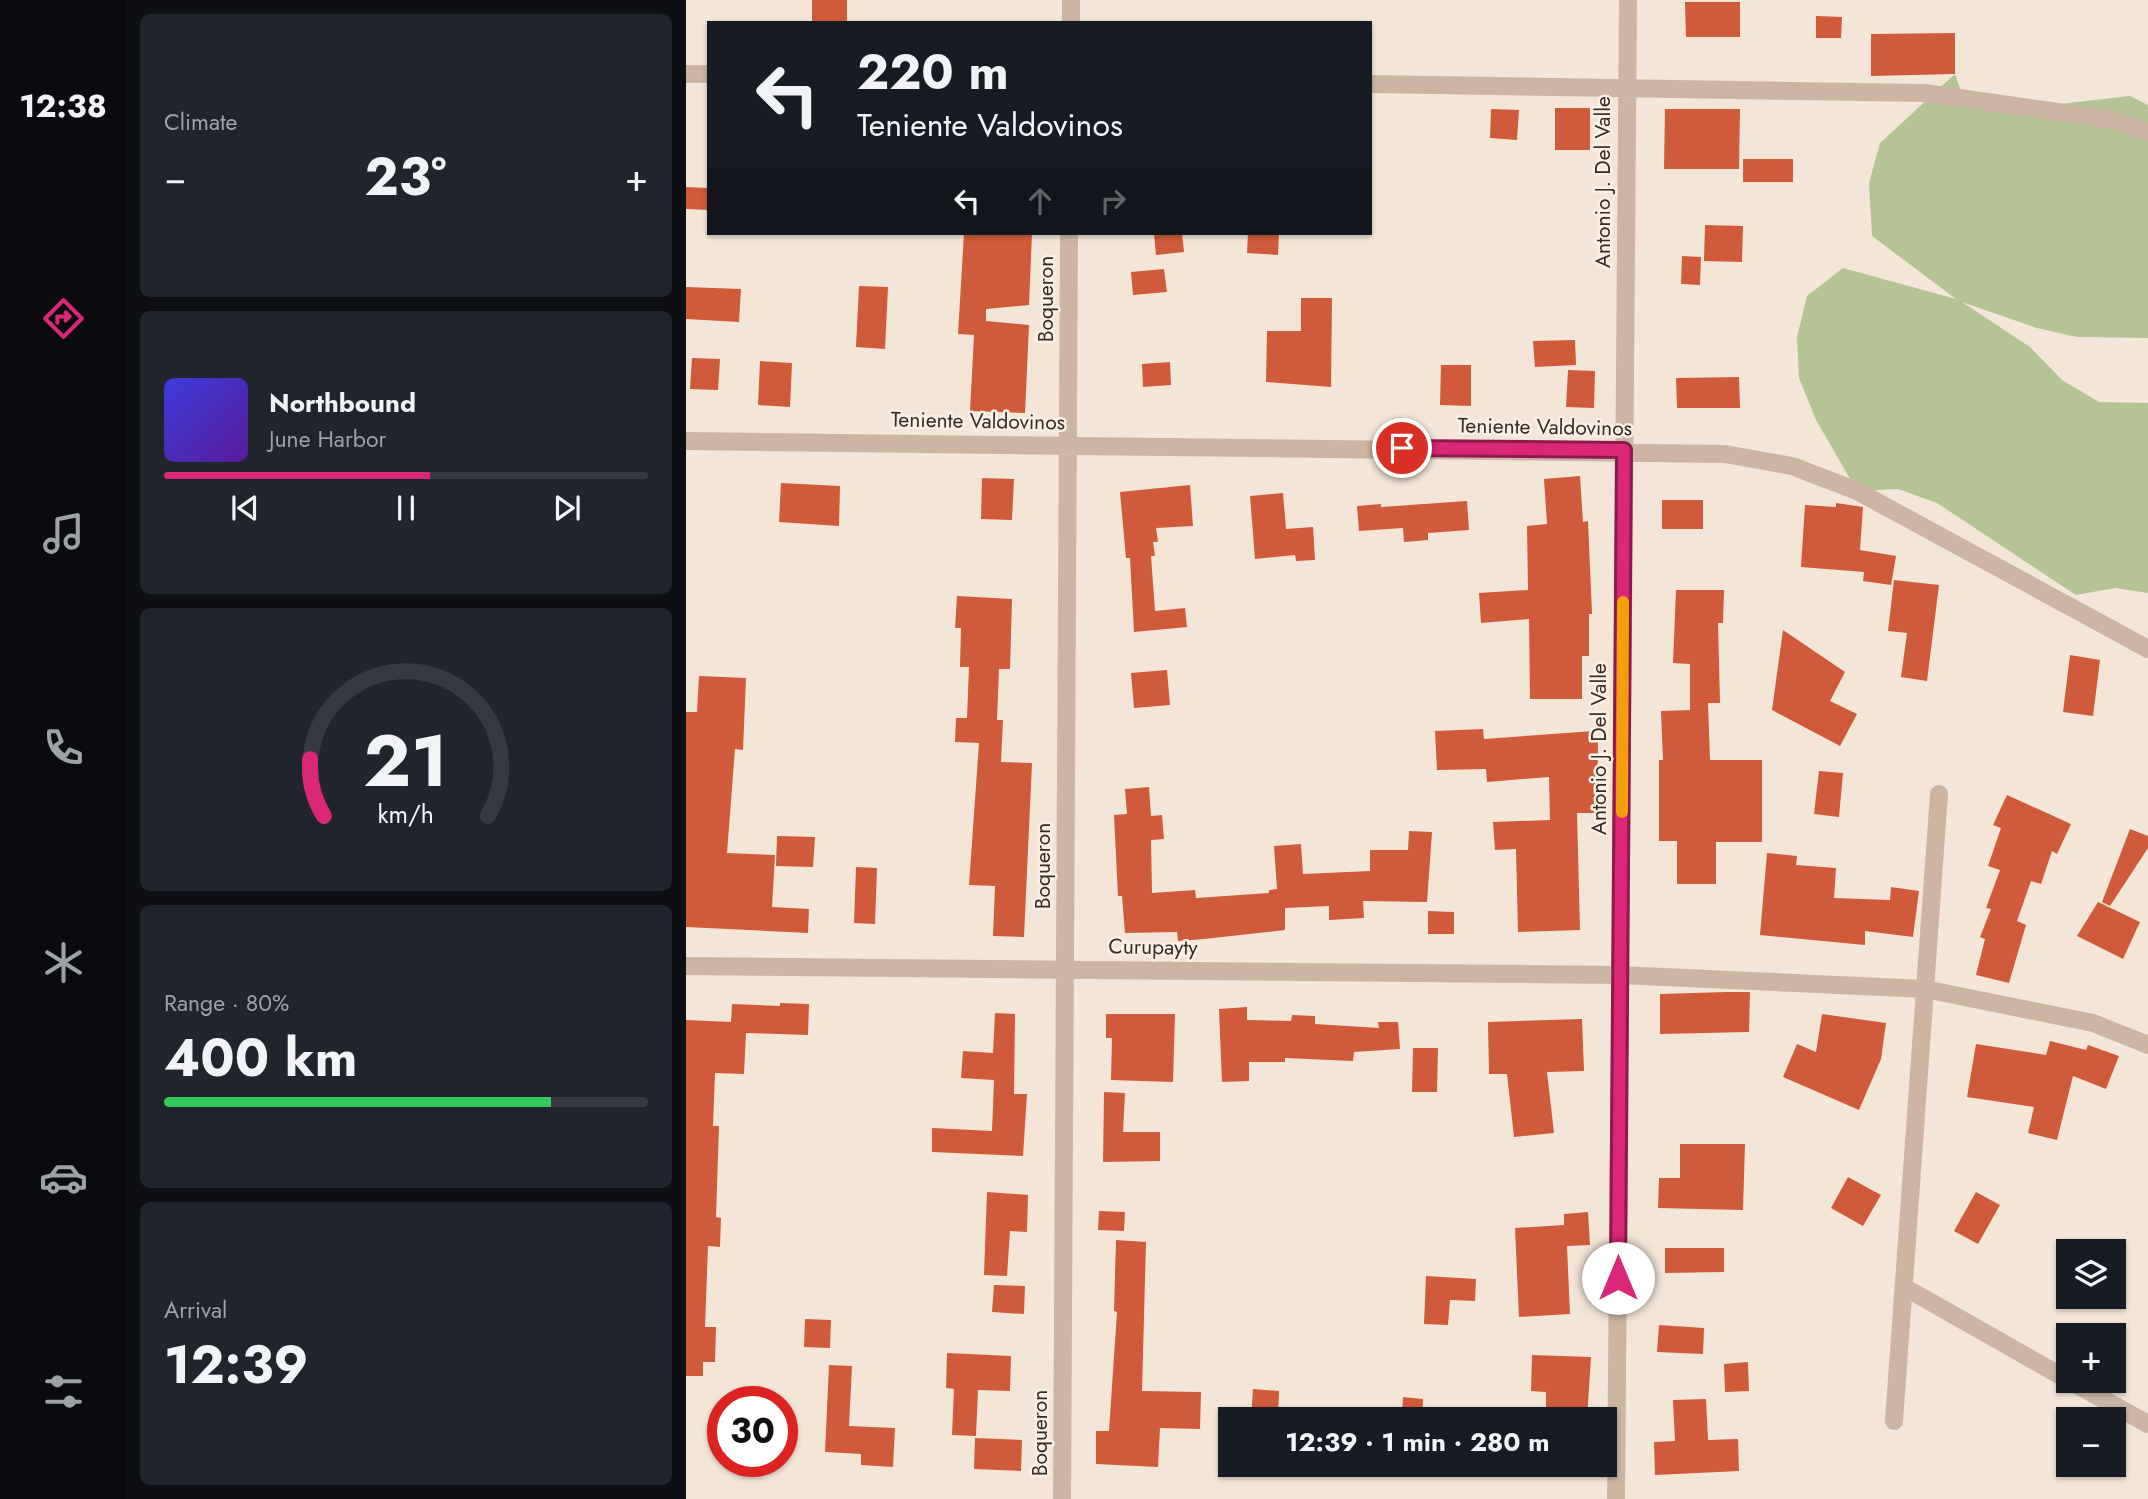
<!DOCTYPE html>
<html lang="en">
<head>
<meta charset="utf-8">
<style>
  :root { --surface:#171b24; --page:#20242c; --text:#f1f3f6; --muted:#9ea1a6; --line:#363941; --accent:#db2777 }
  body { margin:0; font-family:Jost,sans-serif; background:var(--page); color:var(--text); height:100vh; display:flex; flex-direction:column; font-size:26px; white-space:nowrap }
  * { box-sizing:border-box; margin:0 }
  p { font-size:23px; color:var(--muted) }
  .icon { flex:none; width:38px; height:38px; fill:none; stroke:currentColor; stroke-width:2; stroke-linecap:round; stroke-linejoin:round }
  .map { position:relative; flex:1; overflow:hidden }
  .details { display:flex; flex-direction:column; gap:14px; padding:14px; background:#0d0f14; width:560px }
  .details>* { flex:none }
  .banner { position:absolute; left:21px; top:21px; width:665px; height:214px; border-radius:0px; box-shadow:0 2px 5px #0004; background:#171b24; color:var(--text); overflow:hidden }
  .tools { position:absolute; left:1370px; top:1239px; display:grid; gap:14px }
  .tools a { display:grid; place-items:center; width:70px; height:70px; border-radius:0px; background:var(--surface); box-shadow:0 2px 5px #0004; font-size:35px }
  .speed { position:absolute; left:21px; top:1386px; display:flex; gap:14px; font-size:35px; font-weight:700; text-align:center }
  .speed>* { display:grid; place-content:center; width:91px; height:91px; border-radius:50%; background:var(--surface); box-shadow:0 2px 5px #0004; line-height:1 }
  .speed .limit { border:10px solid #d22; background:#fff; color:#111 }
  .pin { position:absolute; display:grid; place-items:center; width:60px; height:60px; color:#fff; margin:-30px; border:4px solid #fff; border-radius:50%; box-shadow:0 2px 7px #0007 }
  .me { position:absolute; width:77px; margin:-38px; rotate:0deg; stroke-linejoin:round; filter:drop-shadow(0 0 5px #0008) }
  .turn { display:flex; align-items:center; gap:24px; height:147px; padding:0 35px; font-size:32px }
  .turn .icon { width:91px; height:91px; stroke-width:2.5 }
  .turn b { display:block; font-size:49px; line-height:60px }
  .lanes { display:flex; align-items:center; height:66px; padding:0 35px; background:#0003; justify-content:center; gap:35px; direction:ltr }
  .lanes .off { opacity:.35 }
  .big { font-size:52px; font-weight:700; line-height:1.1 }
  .details .tile { flex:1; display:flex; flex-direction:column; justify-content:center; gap:10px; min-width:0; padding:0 24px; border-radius:10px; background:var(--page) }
  .details .dial { align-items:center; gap:0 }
  .dial svg { height:182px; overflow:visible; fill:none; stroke:var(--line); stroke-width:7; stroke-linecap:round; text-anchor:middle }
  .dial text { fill:var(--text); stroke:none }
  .song { display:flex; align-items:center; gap:21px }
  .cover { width:84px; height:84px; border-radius:10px; background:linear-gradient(135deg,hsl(240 70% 55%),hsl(270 70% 35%)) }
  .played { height:7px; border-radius:4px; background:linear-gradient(90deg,var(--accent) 55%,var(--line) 55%) }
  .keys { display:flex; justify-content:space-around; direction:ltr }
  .heat { display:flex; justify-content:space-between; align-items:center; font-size:38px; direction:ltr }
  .charge { height:10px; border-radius:5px; background:linear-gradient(90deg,#34c759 80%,var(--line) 0) }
  .trip { position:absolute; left:532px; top:1407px; width:399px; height:70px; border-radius:0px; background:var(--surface); box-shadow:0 2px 5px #0004; font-weight:700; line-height:70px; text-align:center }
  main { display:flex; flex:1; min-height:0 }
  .tab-bar { display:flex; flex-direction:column; width:126px; justify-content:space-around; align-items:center; background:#090b0e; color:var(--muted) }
  .tab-bar .icon { width:49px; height:49px }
  .tab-bar .selected { color:var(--accent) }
  .tab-bar b { font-size:32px; color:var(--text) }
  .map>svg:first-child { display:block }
  .green { fill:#b5c397 }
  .building { fill:#cf5b3a }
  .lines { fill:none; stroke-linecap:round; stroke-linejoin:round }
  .street { stroke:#ccb5a3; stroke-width:18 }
  .route-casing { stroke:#8e194d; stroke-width:18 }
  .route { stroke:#db2777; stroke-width:12 }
  .slow { stroke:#f59e0b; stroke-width:12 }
  .labels { text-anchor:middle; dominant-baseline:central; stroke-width:5; stroke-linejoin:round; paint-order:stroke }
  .street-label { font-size:21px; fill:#362b26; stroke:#faf0e5 }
</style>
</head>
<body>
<main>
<nav class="tab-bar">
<b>12:38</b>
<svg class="icon selected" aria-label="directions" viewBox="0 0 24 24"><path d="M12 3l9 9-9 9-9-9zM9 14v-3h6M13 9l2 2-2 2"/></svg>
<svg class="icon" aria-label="music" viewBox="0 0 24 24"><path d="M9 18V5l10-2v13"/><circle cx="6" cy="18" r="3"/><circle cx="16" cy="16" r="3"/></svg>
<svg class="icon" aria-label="phone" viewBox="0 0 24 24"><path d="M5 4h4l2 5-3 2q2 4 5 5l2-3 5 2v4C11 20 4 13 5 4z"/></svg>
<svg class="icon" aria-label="climate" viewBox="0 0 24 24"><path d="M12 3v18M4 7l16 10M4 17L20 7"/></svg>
<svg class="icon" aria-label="car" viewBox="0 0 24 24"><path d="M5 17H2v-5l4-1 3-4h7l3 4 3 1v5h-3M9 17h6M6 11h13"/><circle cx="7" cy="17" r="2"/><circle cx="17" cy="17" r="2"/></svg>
<svg class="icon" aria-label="filters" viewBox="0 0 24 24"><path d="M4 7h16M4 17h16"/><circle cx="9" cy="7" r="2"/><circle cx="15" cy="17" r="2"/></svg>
</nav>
<section class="details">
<div class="tile"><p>Climate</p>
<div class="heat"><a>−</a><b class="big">23°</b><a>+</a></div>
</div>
<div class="tile">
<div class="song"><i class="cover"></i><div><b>Northbound</b><p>June Harbor</p></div></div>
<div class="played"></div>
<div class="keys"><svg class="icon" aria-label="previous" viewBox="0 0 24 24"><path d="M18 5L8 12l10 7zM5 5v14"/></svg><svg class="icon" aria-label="pause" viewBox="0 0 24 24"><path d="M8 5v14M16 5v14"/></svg><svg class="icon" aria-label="next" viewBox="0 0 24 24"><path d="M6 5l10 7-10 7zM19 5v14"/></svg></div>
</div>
<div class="tile dial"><svg viewBox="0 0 100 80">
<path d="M14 69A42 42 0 1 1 86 69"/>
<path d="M14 69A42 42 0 0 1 8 44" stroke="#db2777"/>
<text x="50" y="56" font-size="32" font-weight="700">21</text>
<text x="50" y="72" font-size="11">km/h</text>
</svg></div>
<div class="tile"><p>Range · 80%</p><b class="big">400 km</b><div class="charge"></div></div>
<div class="tile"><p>Arrival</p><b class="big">12:39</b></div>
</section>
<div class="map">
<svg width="1462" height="1499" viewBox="0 0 1462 1499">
  <rect width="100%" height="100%" fill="#f3e6d8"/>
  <path class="green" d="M 1269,74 L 1275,91 L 1356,106 L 1444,96 L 1462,105 L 1462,338 L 1391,337 L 1351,328 L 1276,302 L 1344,347 L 1376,380 L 1413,402 L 1462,403 L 1462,593 L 1429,588 L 1390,595 L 1251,503 L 1212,489 L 1171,491 L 1130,420 L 1113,378 L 1111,337 L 1121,296 L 1157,268 L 1270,299 L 1186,236 L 1183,183 L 1194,143 Z"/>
  <path class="building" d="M 126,0 L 161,0 L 161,22 L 126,22 Z
    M 999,2 L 1054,2 L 1054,37 L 1000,37 Z
    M 1130,16 L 1156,17 L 1155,38 L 1130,38 Z
    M 1269,33 L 1269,74 L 1185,76 L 1185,34 Z
    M 869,108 L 904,108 L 904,150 L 869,150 Z
    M 805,109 L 833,110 L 831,140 L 804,138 Z
    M 979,109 L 1054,109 L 1053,169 L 978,169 Z
    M 1057,159 L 1107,159 L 1107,182 L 1057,182 Z
    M 0,187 L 23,188 L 23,210 L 0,209 Z
    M 1019,225 L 1057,226 L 1056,262 L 1018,261 Z
    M 278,233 L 346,233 L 343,305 L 300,309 L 300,321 L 343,325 L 339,413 L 284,411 L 288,335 L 272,334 Z
    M 496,233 L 498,252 L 470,255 L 468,234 Z
    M 562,233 L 593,233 L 592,255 L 561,253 Z
    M 996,256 L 1015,257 L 1014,285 L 995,284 Z
    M 478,269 L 481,292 L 447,295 L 445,272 Z
    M 173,286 L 202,287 L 199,349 L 170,347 Z
    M 0,287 L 55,289 L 53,322 L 0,319 Z
    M 615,298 L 646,298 L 645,387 L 580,382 L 581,331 L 615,331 Z
    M 889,340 L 890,365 L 849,367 L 847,341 Z
    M 6,358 L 34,359 L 32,390 L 4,389 Z
    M 74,361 L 106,363 L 104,407 L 72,405 Z
    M 484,362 L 485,385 L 457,387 L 456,364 Z
    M 755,365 L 785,365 L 785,406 L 754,405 Z
    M 882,370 L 909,371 L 908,408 L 880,407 Z
    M 1053,377 L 1054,408 L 991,408 L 990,378 Z
    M 894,476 L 897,522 L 902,521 L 906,614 L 903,614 L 903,656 L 896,656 L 896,699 L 844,699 L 843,619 L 795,623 L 793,593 L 842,590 L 841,526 L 861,524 L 858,479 Z
    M 296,478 L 328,479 L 326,520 L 295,519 Z
    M 95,483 L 154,486 L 153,526 L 93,522 Z
    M 504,485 L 507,526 L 470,528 L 472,542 L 467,542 L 469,556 L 465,556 L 469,611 L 499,608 L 501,627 L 448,632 L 444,558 L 440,558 L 434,492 Z
    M 597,493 L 600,529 L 627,527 L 629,560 L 610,561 L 609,555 L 569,559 L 564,496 Z
    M 976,500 L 1017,500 L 1017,529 L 976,529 Z
    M 781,501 L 783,530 L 742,533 L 742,540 L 718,542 L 717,528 L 673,531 L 671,506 L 695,504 L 695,507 Z
    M 1150,503 L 1177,507 L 1174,550 L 1210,556 L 1205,585 L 1177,581 L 1178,572 L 1115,567 L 1119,505 L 1150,507 Z
    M 1208,580 L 1253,585 L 1241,681 L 1215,677 L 1221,633 L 1202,631 Z
    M 990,590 L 1038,590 L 1037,623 L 1032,623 L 1034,703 L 1022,703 L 1024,760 L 1076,760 L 1076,842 L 1030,842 L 1030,884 L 991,884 L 991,841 L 973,841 L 973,760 L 977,760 L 975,711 L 1004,710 L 1004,664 L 987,663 Z
    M 271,596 L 326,599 L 324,669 L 313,669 L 311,720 L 317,720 L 315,762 L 346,763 L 338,937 L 307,936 L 309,886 L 283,885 L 293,743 L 269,742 L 270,718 L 281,718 L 283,667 L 274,667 L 275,628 L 269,628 Z
    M 1097,630 L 1159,672 L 1144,701 L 1171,714 L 1154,746 L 1086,710 Z
    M 1384,655 L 1414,660 L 1407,716 L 1377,712 Z
    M 481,670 L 484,705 L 448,708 L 445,673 Z
    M 13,676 L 60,678 L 57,750 L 49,749 L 41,853 L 89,855 L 86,907 L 123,909 L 122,933 L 0,927 L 0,712 L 11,712 Z
    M 797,729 L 798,739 L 908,731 L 908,739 L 912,739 L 911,813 L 891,813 L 894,930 L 832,932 L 830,849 L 809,850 L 807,822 L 864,820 L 863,777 L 801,782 L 800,769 L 751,770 L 749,731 Z
    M 1133,771 L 1157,773 L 1153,817 L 1128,814 Z
    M 463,787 L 465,816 L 476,815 L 478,839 L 465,840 L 466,893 L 509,890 L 510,898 L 583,893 L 583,890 L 591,889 L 588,846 L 615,844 L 617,874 L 684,871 L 684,850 L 722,850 L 723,831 L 746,832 L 741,902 L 677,901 L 678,918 L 643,920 L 643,906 L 599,908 L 599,930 L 518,939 L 492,941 L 491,932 L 439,933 L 436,896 L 432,896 L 428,815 L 441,814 L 439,789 Z
    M 1321,795 L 1385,824 L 1371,854 L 1366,851 L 1355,884 L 1345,881 L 1331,921 L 1340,925 L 1323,983 L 1290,975 L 1299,939 L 1294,937 L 1305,909 L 1300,908 L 1314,870 L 1302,866 L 1315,828 L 1307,825 Z
    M 1444,829 L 1462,836 L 1462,848 L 1424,906 L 1416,902 Z
    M 91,836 L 129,837 L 127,867 L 90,866 Z
    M 1081,853 L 1111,856 L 1110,865 L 1150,868 L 1148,898 L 1204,900 L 1205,887 L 1233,891 L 1227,937 L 1179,931 L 1179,945 L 1074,935 Z
    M 170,867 L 191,868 L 189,924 L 168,923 Z
    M 1412,902 L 1454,922 L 1437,959 L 1391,936 Z
    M 742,911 L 768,912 L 768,934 L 742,934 Z
    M 1041,992 L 1064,992 L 1063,1032 L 974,1034 L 974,994 Z
    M 94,1003 L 123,1004 L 122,1035 L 60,1033 L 58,1074 L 29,1073 L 27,1126 L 33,1126 L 30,1217 L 35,1218 L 34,1247 L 22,1246 L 19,1327 L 30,1327 L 29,1362 L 17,1362 L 17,1376 L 0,1376 L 0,1020 L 45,1022 L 46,1004 L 94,1006 Z
    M 561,1007 L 561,1020 L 605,1021 L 606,1015 L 629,1016 L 629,1024 L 693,1028 L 692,1022 L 712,1022 L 714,1049 L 668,1052 L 667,1061 L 599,1058 L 599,1062 L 563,1062 L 563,1081 L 536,1082 L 533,1009 Z
    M 309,1013 L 329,1014 L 328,1094 L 341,1094 L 337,1156 L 246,1152 L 246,1128 L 306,1131 L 308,1080 L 275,1078 L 277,1051 L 307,1053 Z
    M 420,1014 L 489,1014 L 487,1082 L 425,1080 L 426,1038 L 420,1038 Z
    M 1136,1014 L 1200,1023 L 1195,1059 L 1173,1110 L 1097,1077 L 1111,1044 L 1130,1052 Z
    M 896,1019 L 898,1071 L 861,1072 L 868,1133 L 828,1137 L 821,1074 L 803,1074 L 802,1022 Z
    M 1364,1041 L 1400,1050 L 1402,1045 L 1433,1056 L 1420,1089 L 1387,1076 L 1371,1140 L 1342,1133 L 1348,1107 L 1281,1097 L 1290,1044 L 1360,1055 Z
    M 727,1048 L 752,1048 L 751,1092 L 726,1092 Z
    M 418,1092 L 439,1093 L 437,1132 L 474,1132 L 474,1161 L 417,1162 Z
    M 994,1144 L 1059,1144 L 1057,1210 L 972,1208 L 973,1178 L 994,1178 Z
    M 1162,1177 L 1195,1195 L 1177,1226 L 1145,1208 Z
    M 301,1192 L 342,1195 L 341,1232 L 324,1231 L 321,1276 L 298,1275 Z
    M 1290,1192 L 1314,1205 L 1292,1244 L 1268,1231 Z
    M 413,1211 L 439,1212 L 438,1231 L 412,1230 Z
    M 902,1212 L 904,1245 L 881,1246 L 884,1314 L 833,1317 L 829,1228 L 878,1225 L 878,1214 Z
    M 430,1240 L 460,1242 L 456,1391 L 515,1392 L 514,1429 L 474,1428 L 472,1467 L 410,1464 L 410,1431 L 423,1431 L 431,1312 L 428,1311 Z
    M 979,1248 L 1038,1248 L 1038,1272 L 979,1273 Z
    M 740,1276 L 790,1279 L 789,1301 L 764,1300 L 762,1325 L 738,1324 Z
    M 308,1285 L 339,1286 L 338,1314 L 306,1312 Z
    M 119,1319 L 145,1320 L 144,1348 L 118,1347 Z
    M 973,1325 L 1018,1328 L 1017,1354 L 971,1352 Z
    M 261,1353 L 325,1356 L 324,1391 L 292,1390 L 290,1436 L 266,1435 L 268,1389 L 260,1388 Z
    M 846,1355 L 905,1357 L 901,1419 L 860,1419 L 860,1392 L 845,1391 Z
    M 1062,1362 L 1063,1391 L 1039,1392 L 1038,1364 Z
    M 143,1365 L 166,1366 L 163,1426 L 209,1428 L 207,1467 L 175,1465 L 175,1454 L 139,1452 Z
    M 567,1389 L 593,1391 L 592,1419 L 565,1419 Z
    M 717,1397 L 737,1399 L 736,1419 L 716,1419 Z
    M 1020,1399 L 1022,1440 L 1052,1439 L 1053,1471 L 969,1475 L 968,1442 L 989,1441 L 987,1400 Z
    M 289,1438 L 336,1440 L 335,1471 L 288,1469 Z"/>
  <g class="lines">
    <path class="street" d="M 385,23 L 385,0
      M 0,74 L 23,74
      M 684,84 L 1238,93 L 1428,120 L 1462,132
      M 0,441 L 1039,454 L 1106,466 L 1171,491 L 1462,649
      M 0,966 L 934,975 L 1239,989 L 1407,1023 L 1462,1045
      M 1218,1287 L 1382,1380
      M 1384,1381 L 1462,1424
      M 1208,1421 L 1253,794
      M 376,1499 L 383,233
      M 930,1499 L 942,0"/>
  </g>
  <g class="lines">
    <defs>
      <path id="route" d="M 716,448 L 938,450 L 932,1278"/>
    </defs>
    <use href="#route" class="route-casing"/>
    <use href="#route" class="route"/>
    <path class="slow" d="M 936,812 L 937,602"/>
  </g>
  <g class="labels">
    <g class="street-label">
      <text transform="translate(917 182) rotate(-90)">Antonio J. Del Valle</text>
      <text transform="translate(360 299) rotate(-90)">Boqueron</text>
      <text transform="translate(292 421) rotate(1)">Teniente Valdovinos</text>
      <text transform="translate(859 427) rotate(1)">Teniente Valdovinos</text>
      <text transform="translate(913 749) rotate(-90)">Antonio J. Del Valle</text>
      <text transform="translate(357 866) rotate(-90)">Boqueron</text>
      <text transform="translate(467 947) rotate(1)">Curupayty</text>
      <text transform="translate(354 1433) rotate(-90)">Boqueron</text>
    </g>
  </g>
</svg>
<div class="tools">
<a><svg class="icon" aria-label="layers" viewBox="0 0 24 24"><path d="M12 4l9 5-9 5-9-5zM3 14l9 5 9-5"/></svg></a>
<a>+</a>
<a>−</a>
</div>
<div class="speed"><div class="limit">30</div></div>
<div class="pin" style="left:716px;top:448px;background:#d93025"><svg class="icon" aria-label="arrive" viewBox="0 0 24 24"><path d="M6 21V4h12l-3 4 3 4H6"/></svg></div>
<svg class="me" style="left:932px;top:1278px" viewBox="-20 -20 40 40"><circle r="19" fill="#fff"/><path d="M0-13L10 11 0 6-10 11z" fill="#db2777"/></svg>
<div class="trip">12:39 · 1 min · 280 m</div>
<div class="banner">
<div class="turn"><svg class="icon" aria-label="left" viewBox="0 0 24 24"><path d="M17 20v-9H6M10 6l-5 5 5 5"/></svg><div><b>220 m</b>Teniente Valdovinos</div></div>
<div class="lanes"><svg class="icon" aria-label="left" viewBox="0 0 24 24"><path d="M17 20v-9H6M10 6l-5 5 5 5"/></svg><svg class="icon off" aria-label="ahead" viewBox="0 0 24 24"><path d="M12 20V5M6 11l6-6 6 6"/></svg><svg class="icon off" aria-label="right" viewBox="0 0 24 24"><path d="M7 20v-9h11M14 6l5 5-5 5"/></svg></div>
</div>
</div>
</main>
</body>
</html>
